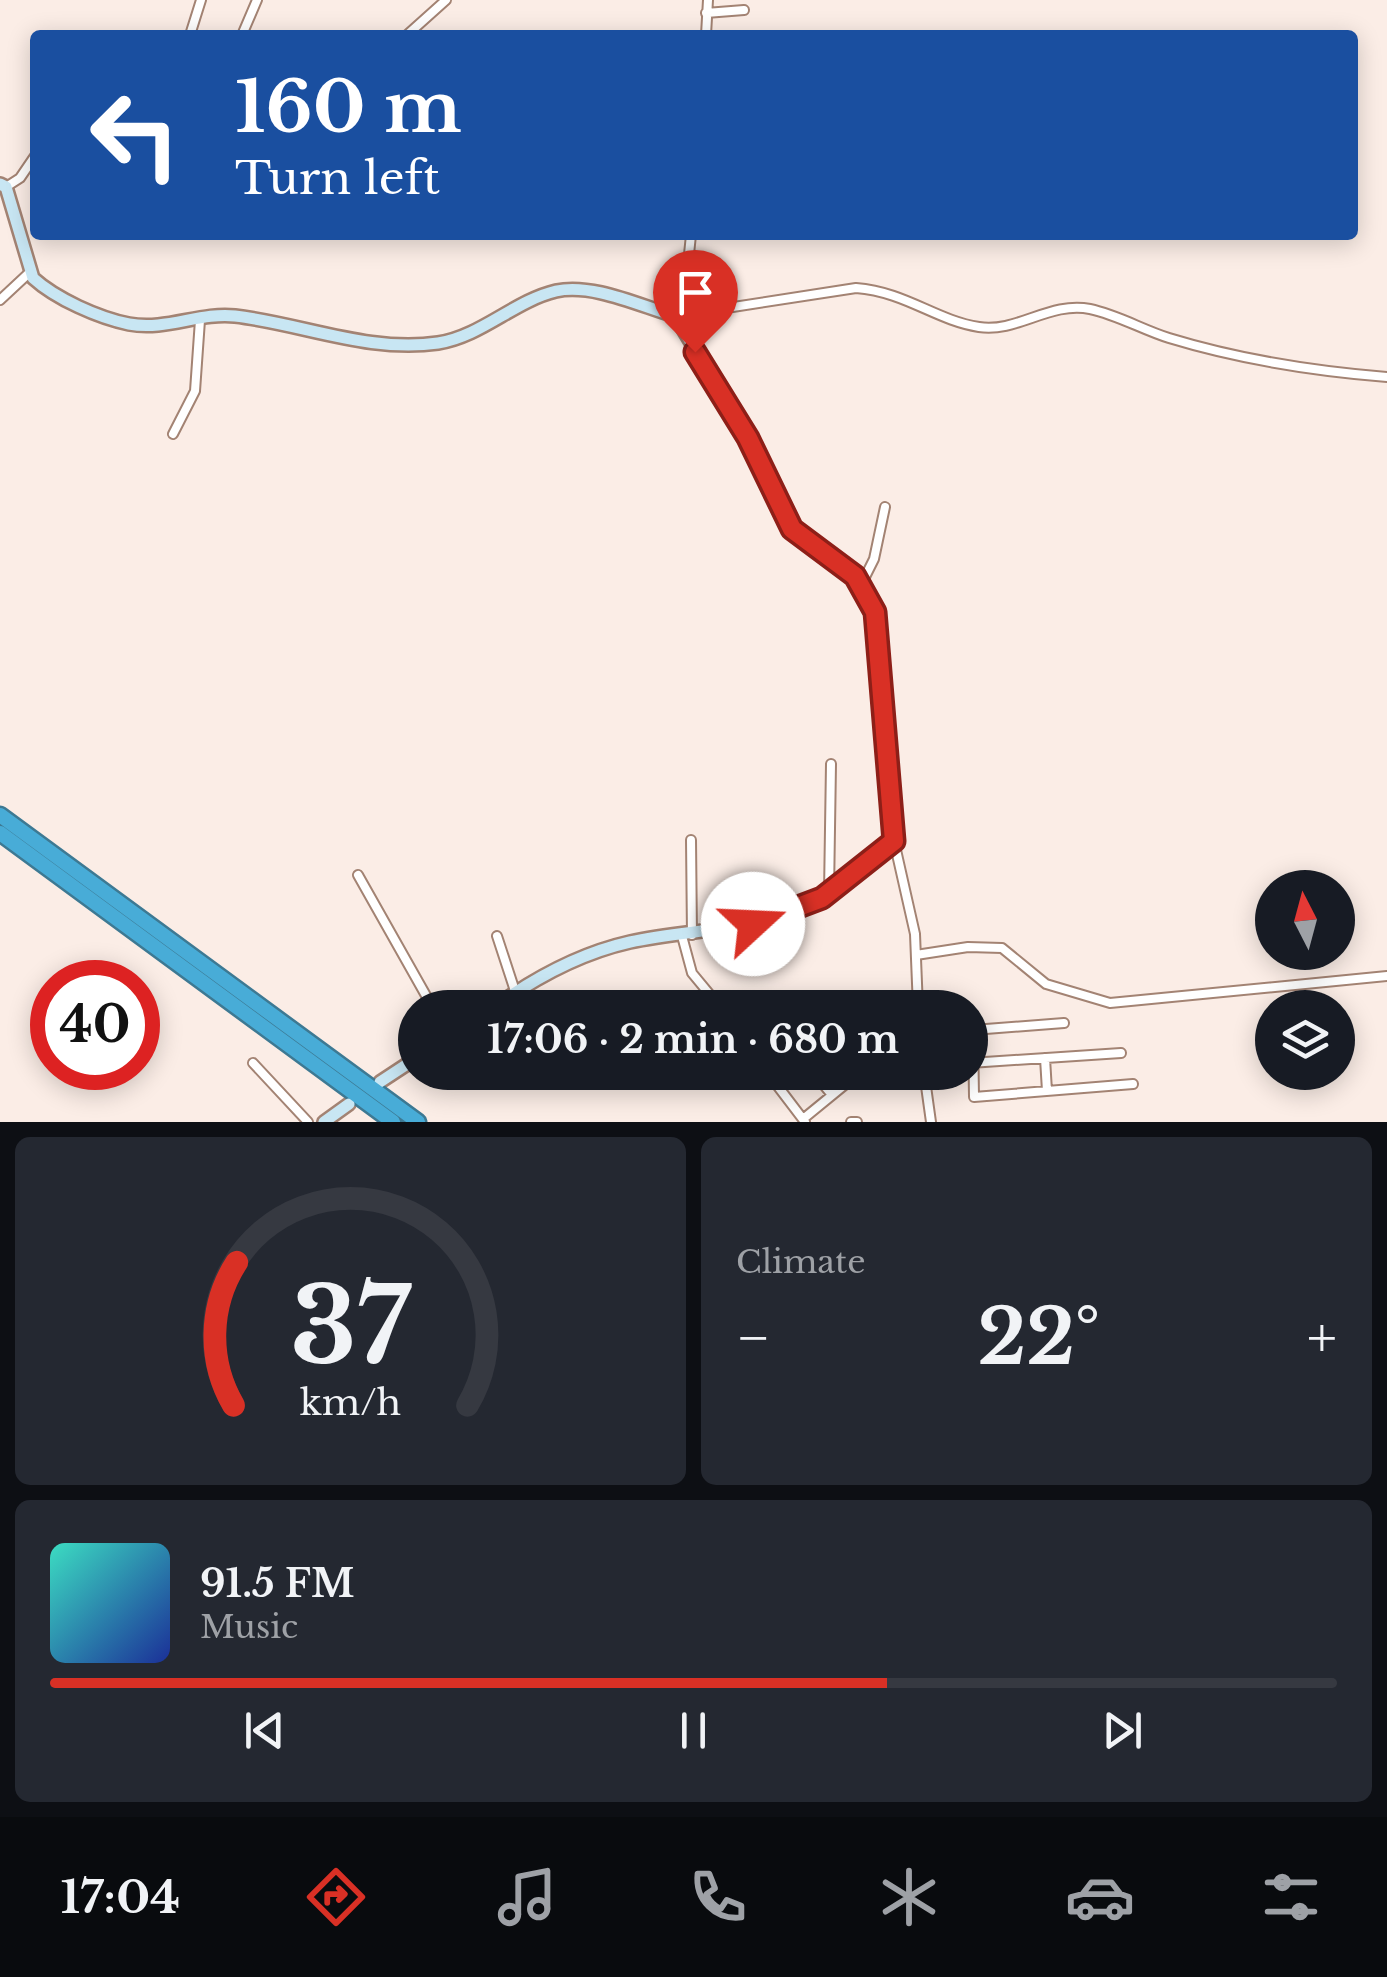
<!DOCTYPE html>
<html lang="en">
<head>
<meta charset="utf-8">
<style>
  :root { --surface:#171b24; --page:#242831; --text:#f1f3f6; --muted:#9ea1a6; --line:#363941; --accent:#d93025 }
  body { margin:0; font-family:"Libre Baskerville",serif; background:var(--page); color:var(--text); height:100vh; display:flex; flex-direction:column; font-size:38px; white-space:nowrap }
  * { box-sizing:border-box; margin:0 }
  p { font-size:32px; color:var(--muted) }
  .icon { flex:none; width:55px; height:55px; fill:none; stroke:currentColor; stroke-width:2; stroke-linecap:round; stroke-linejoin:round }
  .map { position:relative; height:1122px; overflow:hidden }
  .drawer { display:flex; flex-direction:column; gap:15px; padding:15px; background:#0d0f14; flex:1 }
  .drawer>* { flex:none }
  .banner { position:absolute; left:30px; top:30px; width:1328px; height:210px; border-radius:10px; box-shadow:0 5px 25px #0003; background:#1a4fa0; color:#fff; overflow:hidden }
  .needle { width:65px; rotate:354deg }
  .controls { position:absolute; left:1255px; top:870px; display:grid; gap:20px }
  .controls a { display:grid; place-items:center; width:100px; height:100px; border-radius:50%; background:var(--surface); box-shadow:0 5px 25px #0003; font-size:50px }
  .speed { position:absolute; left:30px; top:960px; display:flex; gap:20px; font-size:50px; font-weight:700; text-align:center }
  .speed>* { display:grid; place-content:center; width:130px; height:130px; border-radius:50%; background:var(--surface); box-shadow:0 5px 25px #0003; line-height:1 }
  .speed .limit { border:15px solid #d22; background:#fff; color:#111 }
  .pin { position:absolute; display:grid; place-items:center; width:85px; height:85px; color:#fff; margin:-102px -42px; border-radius:50% 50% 50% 0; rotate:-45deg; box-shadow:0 0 10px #0007 }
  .pin .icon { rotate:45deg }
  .me { position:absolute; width:110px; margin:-55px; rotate:70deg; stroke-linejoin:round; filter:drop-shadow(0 0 8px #0008) }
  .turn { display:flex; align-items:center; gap:35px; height:210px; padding:0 40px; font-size:45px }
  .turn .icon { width:130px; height:130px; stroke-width:2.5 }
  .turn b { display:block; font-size:70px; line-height:85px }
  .big { font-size:75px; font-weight:700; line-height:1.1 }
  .drawer .card { flex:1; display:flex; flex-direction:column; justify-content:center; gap:15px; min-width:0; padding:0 35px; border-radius:15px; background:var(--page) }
  .drawer .dial { align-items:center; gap:0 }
  .dial svg { height:260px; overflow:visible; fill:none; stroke:var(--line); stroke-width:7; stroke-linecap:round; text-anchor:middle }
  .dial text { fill:var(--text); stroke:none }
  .song { display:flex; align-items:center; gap:30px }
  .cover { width:120px; height:120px; border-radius:15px; background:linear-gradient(135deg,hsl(170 70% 55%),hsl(230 70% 35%)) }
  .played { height:10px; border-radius:5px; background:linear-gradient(90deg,var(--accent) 65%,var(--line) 65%) }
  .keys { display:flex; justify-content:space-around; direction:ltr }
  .heat { display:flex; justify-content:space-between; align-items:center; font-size:55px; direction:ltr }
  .drawer .tiles { flex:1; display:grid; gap:15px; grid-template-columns:1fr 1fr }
  .card:last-child { grid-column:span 2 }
  .trip { position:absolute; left:398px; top:990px; width:590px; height:100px; border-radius:50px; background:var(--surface); box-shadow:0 5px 25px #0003; font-weight:700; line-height:100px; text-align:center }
  .menu { display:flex; height:160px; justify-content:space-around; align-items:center; background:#090b0e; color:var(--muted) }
  .menu .icon { width:70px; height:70px }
  .menu .current { color:var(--accent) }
  .menu b { font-size:45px; color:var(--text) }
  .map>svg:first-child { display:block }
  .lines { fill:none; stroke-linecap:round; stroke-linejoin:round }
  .street-casing { stroke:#a38373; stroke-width:12 }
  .secondary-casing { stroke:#a38373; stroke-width:16 }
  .highway-casing { stroke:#3d7993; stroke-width:19 }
  .street { stroke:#fff; stroke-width:8 }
  .secondary { stroke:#c8e6f3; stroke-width:11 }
  .highway { stroke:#48acd7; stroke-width:14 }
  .route-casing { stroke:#8d1f18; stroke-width:25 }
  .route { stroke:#d93025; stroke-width:18 }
</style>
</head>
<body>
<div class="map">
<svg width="1387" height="1122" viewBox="0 0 1387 1122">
  <rect width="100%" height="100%" fill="#fbede6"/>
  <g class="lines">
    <defs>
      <path id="street" d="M 706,13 L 744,10
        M 190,35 L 201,0
        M 242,35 L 257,0
        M 407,35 L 446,0
        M 706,35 L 708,0
        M 6,187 L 20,178 L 35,156
        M 0,300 L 29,273
        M 683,312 L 691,235
        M 675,316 L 856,288 C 906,292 935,320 979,327 C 1017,333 1050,301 1090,309 C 1118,315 1143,330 1169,338 C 1241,360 1313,371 1387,377
        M 173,434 L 195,391 L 200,320
        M 862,583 L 874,559 L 885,507
        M 691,840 L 692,935
        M 894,841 L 915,934 L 918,1008
        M 358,875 L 433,1008
        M 829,893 L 831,764
        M 497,936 L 515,991
        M 682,936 L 692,973 L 721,1008
        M 916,955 L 968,947 L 1002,948 L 1046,984 L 1110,1003 L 1387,976
        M 1064,1023 L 973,1030 L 974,1097 L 1133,1084
        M 1045,1058 L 1047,1091
        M 253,1063 L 308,1122
        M 970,1063 L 1121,1053
        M 535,1072 L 543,1081
        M 767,1072 L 805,1122
        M 813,1072 L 832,1095
        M 924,1072 L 931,1122
        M 803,1119 L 847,1083
        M 851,1122 L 857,1122"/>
      <path id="secondary" d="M 0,184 L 6,187 L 33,278 C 56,299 99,318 129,324 C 166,331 200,312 235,316 C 303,324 369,353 438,343 C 482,336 514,301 556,291 C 593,283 640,306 675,316 L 748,438 L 792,529 L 855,576 L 875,612 L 894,841 C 871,860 848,883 822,898 C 762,932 695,928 630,942 C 581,953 533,979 493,1008
        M 380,1082 L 415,1059
        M 324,1122 L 349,1104"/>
      <path id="highway" d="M 0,815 L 418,1122
        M 0,833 L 393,1122"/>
    </defs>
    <use href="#street" class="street-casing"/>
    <use href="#secondary" class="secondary-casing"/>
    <use href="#highway" class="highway-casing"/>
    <use href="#street" class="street"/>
    <use href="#secondary" class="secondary"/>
    <use href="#highway" class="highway"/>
  </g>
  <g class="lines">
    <defs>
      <path id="route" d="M 695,352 L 748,438 L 792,529 L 855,576 L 875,612 L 894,841 L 822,898 L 753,924"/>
    </defs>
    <use href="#route" class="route-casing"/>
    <use href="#route" class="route"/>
  </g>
</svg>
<div class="controls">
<a><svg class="needle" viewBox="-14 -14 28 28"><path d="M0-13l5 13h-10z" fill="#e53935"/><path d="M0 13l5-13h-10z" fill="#9ea1a6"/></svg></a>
<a><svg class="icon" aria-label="layers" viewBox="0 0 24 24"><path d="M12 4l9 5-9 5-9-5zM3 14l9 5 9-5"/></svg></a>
</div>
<div class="speed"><div class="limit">40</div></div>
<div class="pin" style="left:695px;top:352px;background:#d93025"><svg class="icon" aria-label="arrive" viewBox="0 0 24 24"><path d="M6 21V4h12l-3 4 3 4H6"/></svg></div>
<svg class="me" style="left:753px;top:924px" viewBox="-20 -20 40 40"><circle r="19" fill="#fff"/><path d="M0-13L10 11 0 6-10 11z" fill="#d93025"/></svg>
<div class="trip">17:06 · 2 min · 680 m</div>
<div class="banner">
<div class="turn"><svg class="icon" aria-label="left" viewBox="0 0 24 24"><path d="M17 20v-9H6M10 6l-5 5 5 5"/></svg><div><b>160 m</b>Turn left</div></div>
</div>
</div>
<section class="drawer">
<div class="tiles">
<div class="card dial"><svg viewBox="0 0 100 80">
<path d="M14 69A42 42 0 1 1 86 69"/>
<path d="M14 69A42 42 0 0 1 15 25" stroke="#d93025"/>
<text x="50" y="56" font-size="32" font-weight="700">37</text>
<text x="50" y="72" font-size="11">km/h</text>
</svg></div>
<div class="card"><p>Climate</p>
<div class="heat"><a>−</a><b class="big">22°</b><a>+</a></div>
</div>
<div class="card">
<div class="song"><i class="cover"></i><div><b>91.5 FM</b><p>Music</p></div></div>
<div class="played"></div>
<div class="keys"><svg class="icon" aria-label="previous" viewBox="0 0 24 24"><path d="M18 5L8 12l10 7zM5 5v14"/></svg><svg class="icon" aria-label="pause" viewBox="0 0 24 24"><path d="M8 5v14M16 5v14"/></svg><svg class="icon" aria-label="next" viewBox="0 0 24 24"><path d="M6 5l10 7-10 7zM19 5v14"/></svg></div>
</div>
</div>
</section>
<nav class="menu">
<b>17:04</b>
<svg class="icon current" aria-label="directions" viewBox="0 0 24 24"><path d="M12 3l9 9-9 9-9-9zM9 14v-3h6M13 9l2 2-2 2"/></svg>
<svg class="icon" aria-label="music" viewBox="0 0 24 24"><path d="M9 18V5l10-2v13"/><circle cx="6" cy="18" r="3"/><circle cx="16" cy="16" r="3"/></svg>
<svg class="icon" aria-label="phone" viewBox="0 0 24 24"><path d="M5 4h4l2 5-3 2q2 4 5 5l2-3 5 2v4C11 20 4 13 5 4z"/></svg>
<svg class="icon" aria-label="climate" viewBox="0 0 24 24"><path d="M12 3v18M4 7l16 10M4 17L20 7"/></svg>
<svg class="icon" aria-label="car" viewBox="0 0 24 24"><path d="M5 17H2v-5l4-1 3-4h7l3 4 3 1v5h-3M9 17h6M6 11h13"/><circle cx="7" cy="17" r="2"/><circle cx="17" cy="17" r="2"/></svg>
<svg class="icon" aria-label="filters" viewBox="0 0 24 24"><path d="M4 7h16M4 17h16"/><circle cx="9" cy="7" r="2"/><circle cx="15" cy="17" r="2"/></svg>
</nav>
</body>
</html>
